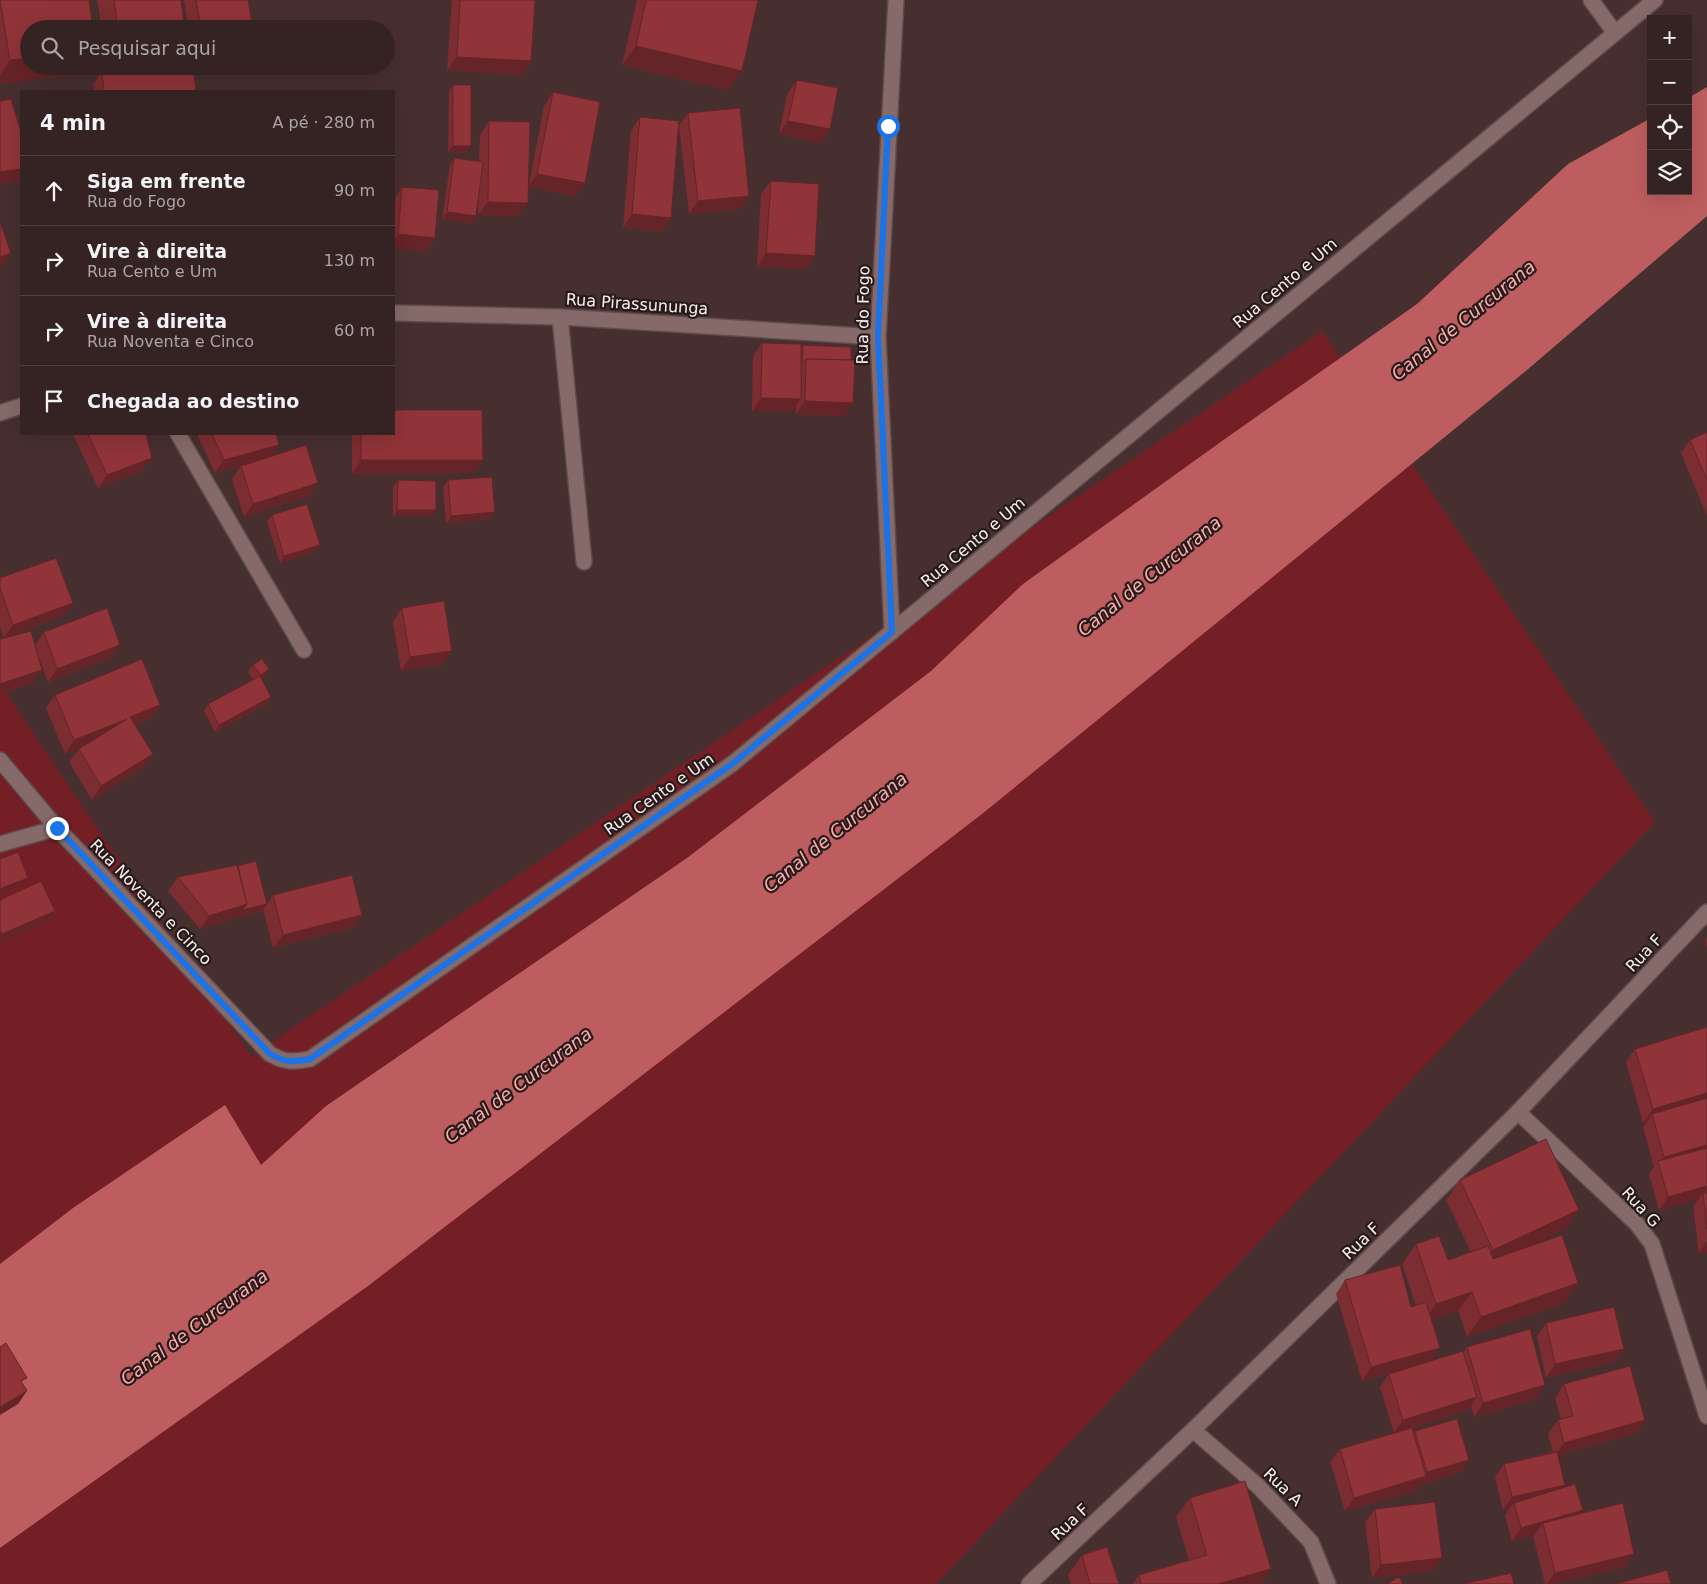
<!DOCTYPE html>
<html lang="pt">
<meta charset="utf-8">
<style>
body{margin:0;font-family:"DejaVu Sans",sans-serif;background:#3d2b2b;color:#f1f3f6}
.controls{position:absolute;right:15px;top:15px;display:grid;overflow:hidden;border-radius:0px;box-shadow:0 5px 20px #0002}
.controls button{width:45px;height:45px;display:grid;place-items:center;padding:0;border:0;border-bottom:1px solid #4f4041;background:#352323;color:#f1f3f6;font:25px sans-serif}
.stop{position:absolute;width:15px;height:15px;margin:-11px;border:4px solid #1a73e8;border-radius:50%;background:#fff}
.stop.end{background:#1a73e8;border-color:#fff;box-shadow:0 1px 5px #0008}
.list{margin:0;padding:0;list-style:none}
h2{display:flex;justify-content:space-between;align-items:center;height:65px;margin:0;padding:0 20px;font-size:21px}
h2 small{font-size:16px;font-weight:400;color:#aaa4a6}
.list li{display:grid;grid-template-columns:32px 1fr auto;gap:15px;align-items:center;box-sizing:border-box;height:70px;padding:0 20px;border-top:1px solid #4f4041}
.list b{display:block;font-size:19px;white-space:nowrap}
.list p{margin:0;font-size:16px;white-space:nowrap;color:#aaa4a6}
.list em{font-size:16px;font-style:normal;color:#aaa4a6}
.icon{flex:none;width:28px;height:28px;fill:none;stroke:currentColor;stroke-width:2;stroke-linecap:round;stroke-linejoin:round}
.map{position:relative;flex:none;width:1707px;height:1584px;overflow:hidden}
.search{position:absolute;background:#352323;box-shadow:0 5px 20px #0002;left:20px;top:20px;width:375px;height:55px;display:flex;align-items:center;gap:12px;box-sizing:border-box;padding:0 18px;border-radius:28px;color:#aaa4a6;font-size:19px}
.panel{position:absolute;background:#352323;box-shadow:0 5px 20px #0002;left:20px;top:90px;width:375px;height:345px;border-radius:0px}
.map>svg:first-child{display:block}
</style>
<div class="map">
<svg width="1707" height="1584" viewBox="0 0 1707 1584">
<rect width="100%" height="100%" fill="#472f2f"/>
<polygon fill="#741f26" points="1322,331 1655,822 936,1584 0,1584 0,684 251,1056"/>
<polygon fill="#be5d5f" points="1707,87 1707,216 1527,370 982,814 368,1286 0,1548 0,1264 73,1208 225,1105 261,1165 326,1106 687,858 931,671 1023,584 1222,441 1417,304 1568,164 1651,118 1651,191 1688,191 1688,98"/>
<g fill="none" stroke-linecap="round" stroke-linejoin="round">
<g stroke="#5e4b4b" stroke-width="18">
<g id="street">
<polyline points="1591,0 1615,33"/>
<polyline points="394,313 560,317 878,337"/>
<polyline points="560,317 584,562"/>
<polyline points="0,413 21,406"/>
<polyline points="178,434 304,650"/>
<polyline points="892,632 878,337 896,0"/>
<path d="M0 760 57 828 270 1054C286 1063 293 1062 310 1059L732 764 1655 0"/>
<polyline points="0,844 57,828"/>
<polyline points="1518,1112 1637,1224 1652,1244 1707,1416"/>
<polyline points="1193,1430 1258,1486 1311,1542 1328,1584"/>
<polyline points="1029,1584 1193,1430 1518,1112 1707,912"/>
</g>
</g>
<use href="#street" stroke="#856a69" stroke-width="15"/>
</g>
<g fill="#7c2d31">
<polygon points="0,0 29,66 83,66 78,74 0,84"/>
<polygon points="97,0 181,0 184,24 181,29 102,29"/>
<polygon points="184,0 248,0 253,29 189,29"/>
<polygon points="452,0 535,0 531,61 522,75 447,70"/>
<polygon points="637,0 758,0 728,90 622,65"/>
<polygon points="127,66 193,66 196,91 94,91 93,85 102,71 128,69"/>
<polygon points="797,80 830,129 821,143 779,134 787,94"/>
<polygon points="453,85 466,153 448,152 449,92"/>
<polygon points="553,92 585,183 576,196 529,187 519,216 478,215 479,193 476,216 471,223 442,219 450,165 454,158 479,161 480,135 489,121 529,185 544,106"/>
<polygon points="688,113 740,209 689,214 679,126"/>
<polygon points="640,117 662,231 623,228 631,131"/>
<polygon points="771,181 815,256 806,269 757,267 761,194"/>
<polygon points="402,187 435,238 426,251 394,248 394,200"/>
<polygon points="762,343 801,348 803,345 844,416 796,414 796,405 791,412 752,411 753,356"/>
<polygon points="1707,432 1707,516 1681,453 1690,440"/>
<polygon points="73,434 146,434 142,471 98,488"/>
<polygon points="197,434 276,434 279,445 271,456 309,496 244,517 232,479 241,466 245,465 215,473"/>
<polygon points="352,434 394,434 483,460 474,473 352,474"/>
<polygon points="398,480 431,517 393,516 393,487"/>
<polygon points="448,480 495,512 490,519 446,523 443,487"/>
<polygon points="272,515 315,552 280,563 267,522"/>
<polygon points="0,578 63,616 4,638 0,627"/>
<polygon points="402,608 443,664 401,671 393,622"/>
<polygon points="44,632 111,658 48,682 37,652 32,683 0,694 0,639 35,645"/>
<polygon points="253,665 265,675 261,678 271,697 267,704 215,732 204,711 208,704 254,680 248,672"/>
<polygon points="55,695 160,705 151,718 135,725 144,767 92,800 69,762 79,749 84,746 65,754 46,708"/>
<polygon points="178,877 267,904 273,895 362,915 353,928 273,948 263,909 262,911 238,917 200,929 168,891"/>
<polygon points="1707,937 1707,949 1705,941"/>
<polygon points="1707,1027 1707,1252 1699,1253 1693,1206 1699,1199 1659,1210 1649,1174 1654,1167 1643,1127 1647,1122 1643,1123 1626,1062 1635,1049"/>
<polygon points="1460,1180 1579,1210 1565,1229 1529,1246 1578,1283 1564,1303 1467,1337 1458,1311 1431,1320 1440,1348 1430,1361 1362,1381 1336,1294 1345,1280 1411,1307 1416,1305 1402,1264 1416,1244 1448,1260 1471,1252 1446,1200"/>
<polygon points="1546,1323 1614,1362 1546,1378 1537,1337"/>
<polygon points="1467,1347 1536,1399 1474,1417 1471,1406 1468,1410 1409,1429 1413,1433 1415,1431 1460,1473 1420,1485 1417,1490 1345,1511 1330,1462 1340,1449 1394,1433 1380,1387 1389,1374 1463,1353"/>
<polygon points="1564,1384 1645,1420 1636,1433 1558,1455 1563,1488 1580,1514 1625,1567 1554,1584 1545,1584 1533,1536 1535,1534 1512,1541 1505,1516 1509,1509 1503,1510 1495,1477 1504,1464 1553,1452 1548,1434 1558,1420 1561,1419 1555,1398"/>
<polygon points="1190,1498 1271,1569 1260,1584 1133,1584 1139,1575 1189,1560 1176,1517"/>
<polygon points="1375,1509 1442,1558 1432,1571 1372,1578 1365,1522"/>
<polygon points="1082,1555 1119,1584 1071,1584 1068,1575"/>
</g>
<g fill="#652428">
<polygon points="184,24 181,29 148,29"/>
<polygon points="636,46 742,71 728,90 622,65"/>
<polygon points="457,57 531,61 522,75 447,70"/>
<polygon points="29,58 29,66 83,66 78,74 0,84 0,75 10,60"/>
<polygon points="788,121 830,129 821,143 779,134"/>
<polygon points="453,146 471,146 466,153 448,152"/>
<polygon points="21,169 21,181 0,184 0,172"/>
<polygon points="537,174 585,183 576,196 528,187"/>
<polygon points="749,196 740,209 689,214 698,201"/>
<polygon points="488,202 528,203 519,216 478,215"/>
<polygon points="447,212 476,216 471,223 442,219"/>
<polygon points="632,214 671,218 662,231 623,228"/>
<polygon points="398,234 435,238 426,251 394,248 394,241"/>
<polygon points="11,253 0,268 0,257"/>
<polygon points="766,253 815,256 806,269 757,267"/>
<polygon points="761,398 801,399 791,412 752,411"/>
<polygon points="805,401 853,403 844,416 796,414"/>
<polygon points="279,445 270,458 215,473 224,460"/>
<polygon points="152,458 142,471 98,488 107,475"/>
<polygon points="361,460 483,460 474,473 352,474"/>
<polygon points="318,483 309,496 244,517 253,504"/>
<polygon points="397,510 436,510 431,517 393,516"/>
<polygon points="495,512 490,519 446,523 451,516"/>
<polygon points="320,545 315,552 280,563 284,556"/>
<polygon points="73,603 63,616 4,638 13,625"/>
<polygon points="120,645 111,658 48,682 57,669"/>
<polygon points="452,651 443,664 401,671 410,657"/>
<polygon points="269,669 265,675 256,682 261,675"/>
<polygon points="42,670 32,683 0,694 0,684"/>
<polygon points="271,697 267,704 215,732 219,725"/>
<polygon points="160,705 151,718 121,730 130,717"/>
<polygon points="127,719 118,732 65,754 74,740"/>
<polygon points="153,754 144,767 92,800 101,786"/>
<polygon points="28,878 24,884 0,894 0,889"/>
<polygon points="247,904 267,904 262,911 238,917 200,929 209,916"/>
<polygon points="55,911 46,924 0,944 0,937 2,934"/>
<polygon points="362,915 353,928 273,948 283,935"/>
<polygon points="1707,1093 1707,1104 1652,1114 1647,1122 1643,1123 1653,1109"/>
<polygon points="1707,1145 1707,1156 1659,1164 1664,1157"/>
<polygon points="1707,1186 1707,1190 1703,1196 1703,1193 1699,1199 1659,1210 1668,1197"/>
<polygon points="1579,1210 1565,1229 1480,1270 1493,1250"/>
<polygon points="1707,1241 1707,1252 1699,1253"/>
<polygon points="1578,1283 1564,1303 1467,1337 1481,1317"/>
<polygon points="1472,1292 1458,1311 1423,1323 1436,1304"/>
<polygon points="1440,1348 1430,1361 1362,1381 1371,1367"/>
<polygon points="1624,1349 1614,1362 1546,1378 1555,1364"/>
<polygon points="1545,1385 1536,1399 1474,1417 1483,1403"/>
<polygon points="27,1391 18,1404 0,1415 0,1407"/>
<polygon points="1477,1397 1468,1410 1394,1433 1403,1420"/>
<polygon points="1645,1420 1636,1433 1554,1456 1564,1443"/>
<polygon points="1469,1460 1460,1473 1420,1485 1417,1490 1345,1511 1354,1498 1424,1477 1427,1472"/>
<polygon points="1565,1485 1556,1498 1514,1503 1509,1509 1503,1510 1512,1497"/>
<polygon points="1583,1510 1574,1523 1543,1523 1535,1534 1512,1541 1521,1528"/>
<polygon points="1634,1554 1625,1567 1554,1584 1547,1584 1555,1573"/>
<polygon points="1442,1558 1432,1571 1372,1578 1381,1565"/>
<polygon points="1271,1569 1260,1584 1218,1584"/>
</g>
<g fill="#903439" stroke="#652428">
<polygon points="0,0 89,0 93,29 29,29 29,58 10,60"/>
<polygon points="114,0 181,0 184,24 148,29 118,29"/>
<polygon points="196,0 248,0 253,29 201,29"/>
<polygon points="460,0 535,0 531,61 457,57"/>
<polygon points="646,0 758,0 742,71 636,46"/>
<polygon points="140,66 193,66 196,91 104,91 102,71 140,67"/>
<polygon points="797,80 838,88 830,129 788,121"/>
<rect x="453" y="85" width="18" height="61"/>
<polygon points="553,92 600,102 585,183 537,174"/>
<polygon points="11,99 21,132 21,169 0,172 0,101"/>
<polygon points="740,108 749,196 698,201 688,113"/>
<polygon points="640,117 679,121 671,218 632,214"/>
<polygon points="489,121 530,122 528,203 488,202"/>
<polygon points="454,158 483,162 476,216 447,212"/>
<polygon points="771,181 819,184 815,256 766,253"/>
<polygon points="402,187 439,190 435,238 398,234"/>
<polygon points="0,222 11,253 0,257"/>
<polygon points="762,343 801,344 801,399 761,398"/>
<polygon points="803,345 851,347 851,360 806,359 802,365"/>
<polygon points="806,359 855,360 853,403 805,401"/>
<polygon points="394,410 482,410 483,460 361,460 361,434 394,434"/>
<polygon points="1707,432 1707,480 1690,440"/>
<polygon points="88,434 146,434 152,458 107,475"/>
<polygon points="212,434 276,434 279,445 224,460"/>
<polygon points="306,445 318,483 253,504 241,466"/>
<polygon points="492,477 495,512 451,516 448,480"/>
<polygon points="398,480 436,481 436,510 397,510"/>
<polygon points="307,504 320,545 284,556 272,515"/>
<polygon points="56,558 73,603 13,625 0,588 0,578"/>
<polygon points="444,601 452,651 410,657 402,608"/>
<polygon points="107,608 120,645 57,669 44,632"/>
<polygon points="31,631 42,670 0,684 0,639"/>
<polygon points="142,659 160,705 130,717 153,754 101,786 79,749 127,719 74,740 55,695"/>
<polygon points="262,659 269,669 261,675 253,665"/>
<polygon points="260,676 271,697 219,725 208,704"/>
<polygon points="18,852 28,878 0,889 0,859"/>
<polygon points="256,861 267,904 242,910 247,904 238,866"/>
<polygon points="237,865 247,904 209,916 178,877"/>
<polygon points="352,875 362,915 283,935 273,895"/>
<polygon points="41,881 55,911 2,934 0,930 0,900"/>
<polygon points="1707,1027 1707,1093 1653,1109 1635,1049"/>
<polygon points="1707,1098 1707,1145 1664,1157 1652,1114"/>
<polygon points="1546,1139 1579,1210 1493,1250 1460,1180"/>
<polygon points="1707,1148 1707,1186 1668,1197 1658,1161"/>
<polygon points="1703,1193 1707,1193 1707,1229"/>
<polygon points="1562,1235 1578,1283 1481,1317 1472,1292 1436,1304 1416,1244 1439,1236 1448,1260 1488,1246 1493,1259"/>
<polygon points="1400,1265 1411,1307 1426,1302 1440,1348 1371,1367 1345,1280"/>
<polygon points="1614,1307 1624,1349 1555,1364 1546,1323"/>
<polygon points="1530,1329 1545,1385 1483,1403 1467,1347"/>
<polygon points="6,1343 27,1378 21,1381 27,1391 0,1407 0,1347"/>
<polygon points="1463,1351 1477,1397 1403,1420 1389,1374"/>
<polygon points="1630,1366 1645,1420 1564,1443 1558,1420 1573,1416 1564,1384"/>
<polygon points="1457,1419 1469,1460 1427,1472 1415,1431"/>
<polygon points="1412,1428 1426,1476 1354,1498 1340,1449"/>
<polygon points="1557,1452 1565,1485 1512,1497 1504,1464"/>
<polygon points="1245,1481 1271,1569 1218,1584 1141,1584 1139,1575 1207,1555 1190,1498"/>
<polygon points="1575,1484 1583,1510 1521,1528 1514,1503"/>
<polygon points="1435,1502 1442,1558 1381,1565 1375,1509"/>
<polygon points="1623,1503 1634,1554 1555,1573 1543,1523"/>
<polygon points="1107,1547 1119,1584 1090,1584 1082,1555"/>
<polygon points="1667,1570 1671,1584 1616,1584"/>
<polygon points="1511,1573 1514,1584 1463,1584"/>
<polygon points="1399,1577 1403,1584 1387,1584"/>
</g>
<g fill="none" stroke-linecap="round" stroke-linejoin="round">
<path stroke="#1a73e8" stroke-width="6" d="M57 828 270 1054C286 1063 293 1062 310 1059L732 764 892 632 878 337 888 126"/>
</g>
<g text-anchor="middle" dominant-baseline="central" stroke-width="4.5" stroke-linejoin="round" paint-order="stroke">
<g font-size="16" fill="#fdf0ef" stroke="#261b1a">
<text transform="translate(1285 283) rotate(-40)">Rua Cento e Um</text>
<text transform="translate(637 304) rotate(4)">Rua Pirassununga</text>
<text transform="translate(863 315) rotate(-89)">Rua do Fogo</text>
<text transform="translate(973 542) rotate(-40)">Rua Cento e Um</text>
<text transform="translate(659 794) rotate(-35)">Rua Cento e Um</text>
<text transform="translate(151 902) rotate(46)">Rua Noventa e Cinco</text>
<text transform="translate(1644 953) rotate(-47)">Rua F</text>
<text transform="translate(1641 1207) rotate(47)">Rua G</text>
<text transform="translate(1361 1241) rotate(-44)">Rua F</text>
<text transform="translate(1283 1487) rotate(44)">Rua A</text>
<text transform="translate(1070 1522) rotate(-43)">Rua F</text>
</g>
<g font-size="18" font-style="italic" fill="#fcadac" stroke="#261b1a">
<text transform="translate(1463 320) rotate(-39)">Canal de Curcurana</text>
<text transform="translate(1149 576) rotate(-39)">Canal de Curcurana</text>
<text transform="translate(835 832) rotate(-39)">Canal de Curcurana</text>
<text transform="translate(518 1085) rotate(-37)">Canal de Curcurana</text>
<text transform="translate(194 1327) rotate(-37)">Canal de Curcurana</text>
</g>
</g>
</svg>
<div class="controls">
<button>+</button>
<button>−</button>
<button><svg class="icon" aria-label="locate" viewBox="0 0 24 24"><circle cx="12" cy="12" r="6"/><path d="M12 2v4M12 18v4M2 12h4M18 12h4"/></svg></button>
<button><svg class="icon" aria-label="layers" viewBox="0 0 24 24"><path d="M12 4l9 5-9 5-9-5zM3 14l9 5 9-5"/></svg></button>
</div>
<div class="stop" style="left:888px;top:126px"></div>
<div class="stop end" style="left:57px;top:828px"></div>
<div class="search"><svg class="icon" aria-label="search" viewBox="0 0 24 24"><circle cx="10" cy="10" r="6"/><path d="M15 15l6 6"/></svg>Pesquisar aqui</div>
<section class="panel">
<h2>4 min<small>A pé · 280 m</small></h2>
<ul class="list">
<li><svg class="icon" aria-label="ahead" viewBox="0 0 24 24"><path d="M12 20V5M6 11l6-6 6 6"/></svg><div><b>Siga em frente</b><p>Rua do Fogo</p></div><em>90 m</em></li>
<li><svg class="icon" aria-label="right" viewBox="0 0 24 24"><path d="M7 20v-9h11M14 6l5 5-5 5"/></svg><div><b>Vire à direita</b><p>Rua Cento e Um</p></div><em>130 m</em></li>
<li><svg class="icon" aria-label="right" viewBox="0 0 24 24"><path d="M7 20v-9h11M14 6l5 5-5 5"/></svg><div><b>Vire à direita</b><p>Rua Noventa e Cinco</p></div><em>60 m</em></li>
<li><svg class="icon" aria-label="arrive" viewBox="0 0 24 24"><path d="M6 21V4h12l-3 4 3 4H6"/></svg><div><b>Chegada ao destino</b></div></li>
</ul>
</section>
</div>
